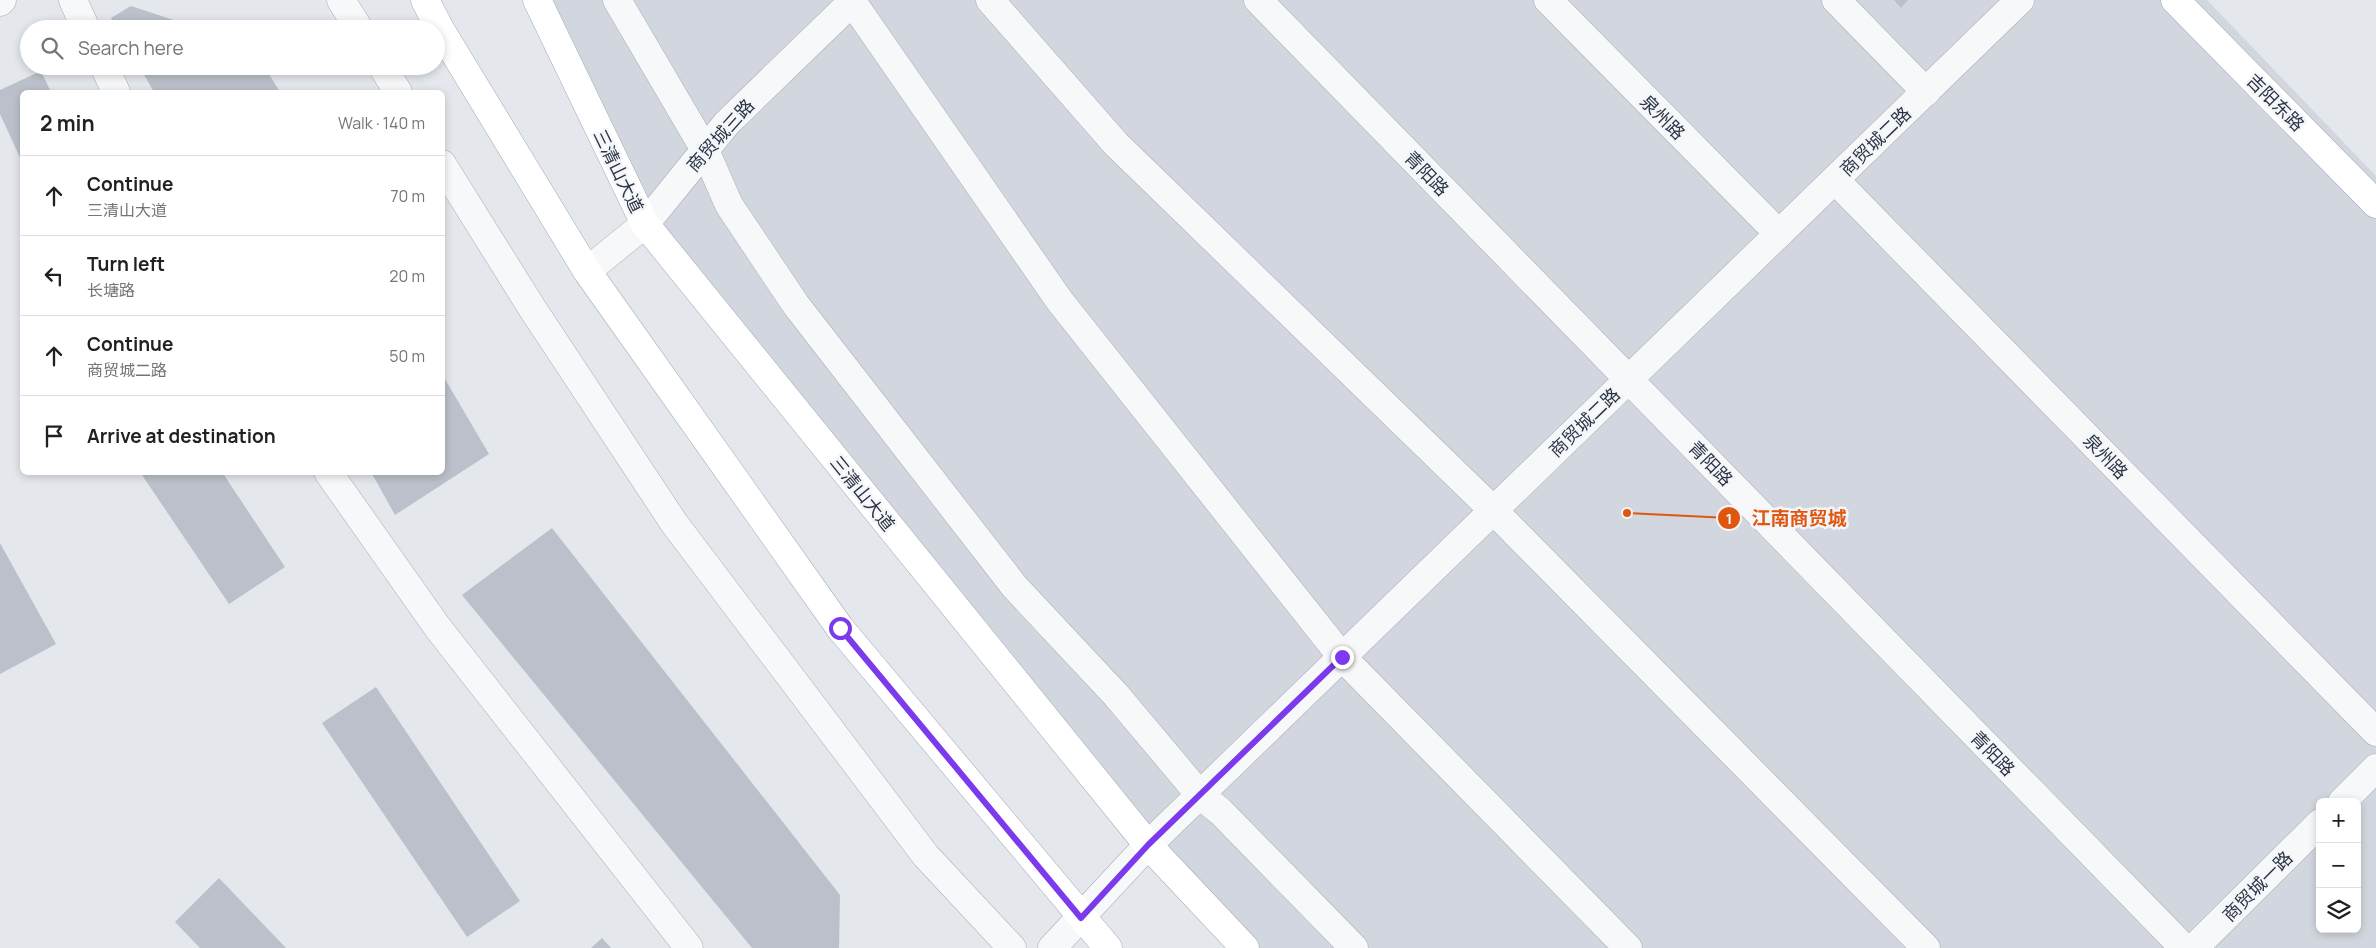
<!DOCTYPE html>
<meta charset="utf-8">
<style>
body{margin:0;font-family:Manrope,"Noto Sans SC",sans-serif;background:#f2f2f2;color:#202124}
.controls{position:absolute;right:15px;bottom:15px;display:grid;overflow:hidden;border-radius:8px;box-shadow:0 2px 8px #0003}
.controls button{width:45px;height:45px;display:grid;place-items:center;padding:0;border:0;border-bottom:1px solid #e0e0e0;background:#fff;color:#202124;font:25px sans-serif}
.stop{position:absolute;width:15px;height:15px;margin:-11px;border:4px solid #7c3aed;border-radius:50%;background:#fff}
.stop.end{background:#7c3aed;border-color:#fff;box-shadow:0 1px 5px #0008}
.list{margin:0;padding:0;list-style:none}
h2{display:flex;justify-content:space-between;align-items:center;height:65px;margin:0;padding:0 20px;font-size:21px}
h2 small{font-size:16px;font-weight:400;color:#757577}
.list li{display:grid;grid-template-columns:32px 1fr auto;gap:15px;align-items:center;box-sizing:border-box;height:80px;padding:0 20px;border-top:1px solid #e0e0e0}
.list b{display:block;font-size:19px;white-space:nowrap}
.list p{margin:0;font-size:16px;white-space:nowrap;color:#757577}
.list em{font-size:16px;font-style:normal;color:#757577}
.icon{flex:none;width:28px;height:28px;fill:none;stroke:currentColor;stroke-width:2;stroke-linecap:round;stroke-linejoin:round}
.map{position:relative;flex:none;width:2376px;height:948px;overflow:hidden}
.search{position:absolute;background:#fff;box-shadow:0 2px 8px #0003;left:20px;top:20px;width:425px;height:55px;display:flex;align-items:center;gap:12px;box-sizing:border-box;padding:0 18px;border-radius:28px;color:#757577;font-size:19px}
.panel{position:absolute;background:#fff;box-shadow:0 2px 8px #0003;left:20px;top:90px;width:425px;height:385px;border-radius:8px}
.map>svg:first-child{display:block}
</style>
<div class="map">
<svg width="2376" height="948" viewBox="0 0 2376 948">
<rect width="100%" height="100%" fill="#e4e7ec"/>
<path fill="#d2d6de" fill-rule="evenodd" d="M537 0H2207L2376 176V948H1246L645 224ZM2320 802H2357V929H2320Z"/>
<g fill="#bbc0ca">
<polygon points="1894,0 1908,0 1901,8"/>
<polygon points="131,6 198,28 198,29 117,29 111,18"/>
<polygon points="139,66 264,66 280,92 154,92"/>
<polygon points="41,71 51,92 22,92 22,162 0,114 0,90"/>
<polygon points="442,374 489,454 395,515 371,472 442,472"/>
<polygon points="140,472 222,472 285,567 229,604"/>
<polygon points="552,528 840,895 839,948 752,948 462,595"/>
<polygon points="0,543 56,644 0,674"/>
<polygon points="376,687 520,901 467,937 322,723"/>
<polygon points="219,878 286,948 200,948 175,922"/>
<polygon points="602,938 611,948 591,948"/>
</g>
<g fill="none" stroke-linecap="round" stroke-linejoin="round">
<g stroke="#a9aeb7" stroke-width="29">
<g id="minor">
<polyline points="73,0 86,29"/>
<polyline points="341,0 359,29"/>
<polyline points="617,0 705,150 729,205 796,305 1014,586 1116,695 1200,795 1221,812 1354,948"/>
<polyline points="851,0 1059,300 1342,657 1628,948"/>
<polyline points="990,0 1116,144 1493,510 1926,948"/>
<polyline points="1258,0 2184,948"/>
<polyline points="1548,0 1779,234"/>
<polyline points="1836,0 1926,92"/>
<polyline points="0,2 2,0"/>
<polyline points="104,66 116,92"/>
<polyline points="382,66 398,92"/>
<polyline points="442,164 532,308 674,523 926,856 1012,948"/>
<polyline points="1835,180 2376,732"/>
<polyline points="587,271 645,224 727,123 854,0"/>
<polyline points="328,472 438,628 689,948"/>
<polyline points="2342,802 2376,768"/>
<polyline points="1052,948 1148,845 2020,0"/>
<polyline points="2194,948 2320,823"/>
</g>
</g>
<g stroke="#a3abb8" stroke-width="29">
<g id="major">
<polyline points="425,0 440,29 587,271 840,628 1108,948"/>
<polyline points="537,0 645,224 1148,845 1245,948"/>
<polyline points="2175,0 2376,204"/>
</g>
</g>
<use href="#minor" stroke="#f7f8fa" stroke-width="28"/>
<use href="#major" stroke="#fff" stroke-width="28"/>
</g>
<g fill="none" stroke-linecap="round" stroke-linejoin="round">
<polyline stroke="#7c3aed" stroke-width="6" points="840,628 1081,918 1148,845 1342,657"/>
</g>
<g text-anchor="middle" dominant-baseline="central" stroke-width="5" stroke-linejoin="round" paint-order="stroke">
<g font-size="18" fill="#2b3445" stroke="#f4f6f9">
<text transform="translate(2276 102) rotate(45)">吉阳东路</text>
<text transform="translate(1663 117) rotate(45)">泉州路</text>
<text transform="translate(720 135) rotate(-48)">商贸城三路</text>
<text transform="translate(1875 141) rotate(-44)">商贸城二路</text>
<text transform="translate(619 171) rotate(64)">三清山大道</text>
<text transform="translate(1427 173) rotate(46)">青阳路</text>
<text transform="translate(1584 422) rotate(-44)">商贸城二路</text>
<text transform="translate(2106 456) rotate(46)">泉州路</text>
<text transform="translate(1711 463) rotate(46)">青阳路</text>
<text transform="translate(863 493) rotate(51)">三清山大道</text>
<text transform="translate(1993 753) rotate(46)">青阳路</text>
<text transform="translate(2257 886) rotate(-45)">商贸城一路</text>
</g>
</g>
<path fill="none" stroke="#df570f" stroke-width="2" d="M1627 513L1729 518"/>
<g fill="#df570f" stroke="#f4f6f9" stroke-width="2">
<circle cx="1627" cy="513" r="5"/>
<circle cx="1729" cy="518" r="12"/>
</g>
<g font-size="15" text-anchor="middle" font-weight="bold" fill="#fff">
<text x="1729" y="524">1</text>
</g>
<g font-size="19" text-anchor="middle" font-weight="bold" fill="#df570f" stroke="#f4f6f9" stroke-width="5" stroke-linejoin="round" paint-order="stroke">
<text x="1799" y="525">江南商贸城</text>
</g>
</svg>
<div class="controls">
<button>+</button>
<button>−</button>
<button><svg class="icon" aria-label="layers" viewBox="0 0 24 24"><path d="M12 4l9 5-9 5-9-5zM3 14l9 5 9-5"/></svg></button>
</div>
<div class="stop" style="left:840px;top:628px"></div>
<div class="stop end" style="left:1342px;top:657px"></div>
<div class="search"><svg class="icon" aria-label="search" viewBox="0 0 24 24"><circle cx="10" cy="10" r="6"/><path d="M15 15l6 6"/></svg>Search here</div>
<section class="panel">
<h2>2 min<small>Walk · 140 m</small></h2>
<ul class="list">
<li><svg class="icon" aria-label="ahead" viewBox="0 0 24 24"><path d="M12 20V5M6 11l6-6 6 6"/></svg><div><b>Continue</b><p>三清山大道</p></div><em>70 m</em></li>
<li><svg class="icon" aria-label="left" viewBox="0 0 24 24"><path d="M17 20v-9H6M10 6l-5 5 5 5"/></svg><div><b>Turn left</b><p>长塘路</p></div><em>20 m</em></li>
<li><svg class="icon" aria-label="ahead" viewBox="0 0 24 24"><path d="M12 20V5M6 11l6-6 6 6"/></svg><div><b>Continue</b><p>商贸城二路</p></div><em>50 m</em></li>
<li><svg class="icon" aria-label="arrive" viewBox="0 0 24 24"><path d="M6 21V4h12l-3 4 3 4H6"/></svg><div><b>Arrive at destination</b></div></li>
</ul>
</section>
</div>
